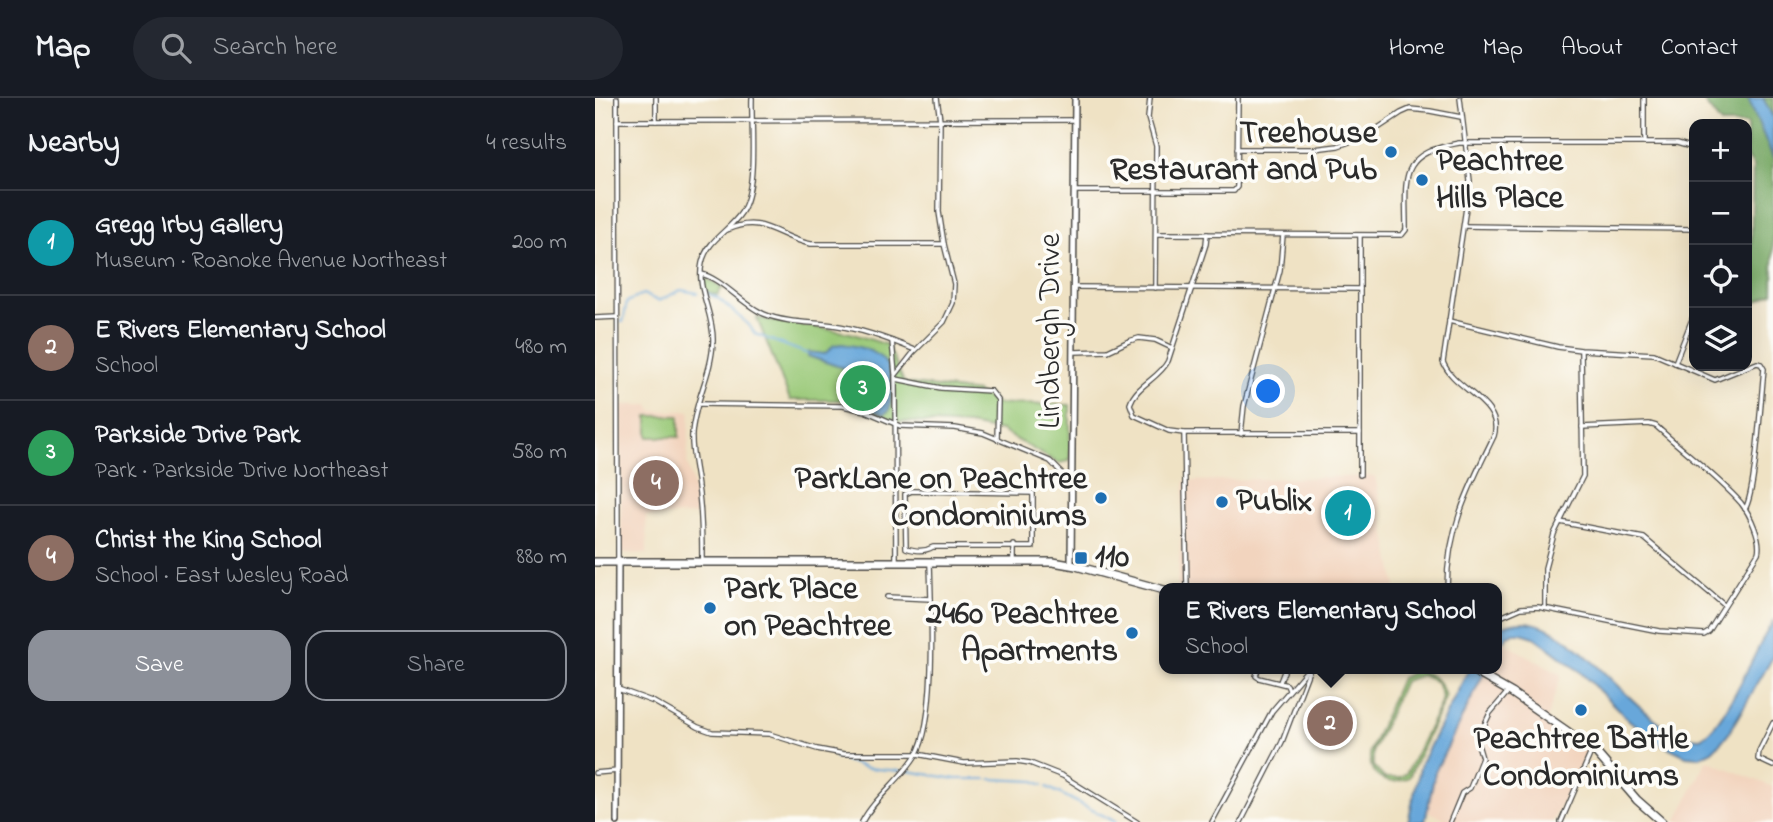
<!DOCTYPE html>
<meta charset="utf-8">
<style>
body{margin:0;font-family:"Indie Flower",sans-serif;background:#242831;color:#f1f3f6}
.controls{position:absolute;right:21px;top:21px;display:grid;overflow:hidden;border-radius:14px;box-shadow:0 7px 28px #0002}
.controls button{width:63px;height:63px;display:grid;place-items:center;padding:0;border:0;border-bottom:2px solid #363941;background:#171b24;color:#f1f3f6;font:35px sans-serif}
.you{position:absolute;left:674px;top:294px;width:24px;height:24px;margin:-18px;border:5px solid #fff;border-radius:50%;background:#1a73e8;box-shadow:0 0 0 10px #1a73e833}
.badge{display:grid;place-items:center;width:46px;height:46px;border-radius:50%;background:#8c9099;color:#fff;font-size:23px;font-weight:700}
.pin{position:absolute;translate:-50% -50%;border:4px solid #fff;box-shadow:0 2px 7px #0006}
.popup{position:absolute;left:564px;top:485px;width:343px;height:91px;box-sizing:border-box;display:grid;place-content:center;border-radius:14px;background:#171b24;filter:drop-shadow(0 2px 5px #0005);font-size:23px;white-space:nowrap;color:#9ea1a6}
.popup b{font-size:26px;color:#f1f3f6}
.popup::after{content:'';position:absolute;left:50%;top:100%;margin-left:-14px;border:14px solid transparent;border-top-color:#171b24}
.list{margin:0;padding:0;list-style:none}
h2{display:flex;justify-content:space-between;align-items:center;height:91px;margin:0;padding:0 28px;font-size:30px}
h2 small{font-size:23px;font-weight:400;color:#9ea1a6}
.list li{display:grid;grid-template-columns:46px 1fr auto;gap:21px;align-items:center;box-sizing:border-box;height:105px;padding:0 28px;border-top:2px solid #363941}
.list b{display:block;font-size:26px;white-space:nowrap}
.list p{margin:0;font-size:23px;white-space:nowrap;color:#9ea1a6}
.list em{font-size:23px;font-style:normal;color:#9ea1a6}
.actions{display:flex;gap:14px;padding:21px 28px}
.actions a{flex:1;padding:16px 0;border:2px solid #8c9099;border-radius:21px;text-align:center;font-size:24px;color:#8c9099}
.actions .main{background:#8c9099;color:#fff}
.icon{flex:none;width:38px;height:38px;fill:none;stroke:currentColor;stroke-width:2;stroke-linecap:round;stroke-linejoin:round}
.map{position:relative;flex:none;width:1178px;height:724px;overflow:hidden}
header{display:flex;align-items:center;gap:42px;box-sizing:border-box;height:98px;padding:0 35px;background:#171b24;border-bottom:2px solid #363941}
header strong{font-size:33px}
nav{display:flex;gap:38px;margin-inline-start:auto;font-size:24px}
.search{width:490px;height:63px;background:#242831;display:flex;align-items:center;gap:18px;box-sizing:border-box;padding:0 24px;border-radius:38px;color:#9ea1a6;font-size:26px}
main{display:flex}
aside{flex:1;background:#171b24}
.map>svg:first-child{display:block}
</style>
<header>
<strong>Map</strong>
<div class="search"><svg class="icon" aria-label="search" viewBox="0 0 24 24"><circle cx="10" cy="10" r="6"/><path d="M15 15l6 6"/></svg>Search here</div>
<nav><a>Home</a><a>Map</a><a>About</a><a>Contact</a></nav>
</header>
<main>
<aside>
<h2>Nearby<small>4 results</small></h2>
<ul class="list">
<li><span class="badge" style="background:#0f9aa8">1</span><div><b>Gregg Irby Gallery</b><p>Museum · Roanoke Avenue Northeast</p></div><em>200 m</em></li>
<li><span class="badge" style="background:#8d6e63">2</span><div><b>E Rivers Elementary School</b><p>School</p></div><em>480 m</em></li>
<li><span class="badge" style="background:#2e9e5b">3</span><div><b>Parkside Drive Park</b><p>Park · Parkside Drive Northeast</p></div><em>580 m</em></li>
<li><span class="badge" style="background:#8d6e63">4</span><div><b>Christ the King School</b><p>School · East Wesley Road</p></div><em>880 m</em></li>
</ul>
<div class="actions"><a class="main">Save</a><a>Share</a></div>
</aside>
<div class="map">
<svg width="1178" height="724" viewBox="0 0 1178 724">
<rect width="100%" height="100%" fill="#fdfcf7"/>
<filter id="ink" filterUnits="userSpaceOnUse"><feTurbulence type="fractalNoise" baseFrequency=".0143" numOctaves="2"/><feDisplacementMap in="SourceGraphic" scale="14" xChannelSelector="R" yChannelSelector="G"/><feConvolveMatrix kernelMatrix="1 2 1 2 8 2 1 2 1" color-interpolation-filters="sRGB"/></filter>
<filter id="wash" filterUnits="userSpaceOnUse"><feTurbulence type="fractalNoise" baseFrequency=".00686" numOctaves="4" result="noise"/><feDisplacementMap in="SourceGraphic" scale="28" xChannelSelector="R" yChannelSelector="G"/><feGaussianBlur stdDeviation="1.57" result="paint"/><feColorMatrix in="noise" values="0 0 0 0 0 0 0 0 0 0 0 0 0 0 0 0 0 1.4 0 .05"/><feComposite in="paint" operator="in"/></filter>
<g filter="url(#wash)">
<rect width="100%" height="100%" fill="#efe2c4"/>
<g fill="#f2d4be">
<polygon points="26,307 54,307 58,313 95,313 92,364 99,392 101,417 51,418 52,456 26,455"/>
<polygon points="780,378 801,490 582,490 590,383"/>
<polygon points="901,540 966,577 952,621 993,652 957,724 856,724 820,708 885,579 872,571 901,571"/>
<polygon points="1112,662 1178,689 1178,724 1081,724"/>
</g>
<g fill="#98c876" stroke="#627a50" stroke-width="2" fill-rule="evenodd">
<polygon points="107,178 127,190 122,197 110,193"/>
<polygon points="162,220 255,235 293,247 309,285 382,294 402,306 475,307 475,363 463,365 406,333 373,327 300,323 255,302 195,302"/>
<rect x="53" y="318" width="31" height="21"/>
<path d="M821 573C837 575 847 583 850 600L814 679C791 692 770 676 776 651L806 580ZM827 577 842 584 847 599 845 607 811 676 804 680H789L778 668V652L809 583Z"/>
</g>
<polygon fill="#7aac67" stroke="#526c49" stroke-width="2" points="1106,0 1178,0 1178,195 1155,207 1158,68 1152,60 1152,26 1126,26"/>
<g fill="#67a7da" stroke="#496982" stroke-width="2">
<polygon points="1153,0 1168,0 1178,19 1178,60"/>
<path d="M247 246C290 251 303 268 294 312L289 316 271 309 254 296 248 270 213 258 214 254 230 256 239 247Z"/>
<path d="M1178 523V559L1132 638 1117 653 1105 659 1091 658 1066 646 1035 623 984 573 939 539 926 535H919L912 538 901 551V532C970 488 1036 638 1105 640 1131 628 1161 549 1178 523Z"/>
<polygon points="874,571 891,571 840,674 830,724 813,724 826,665"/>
</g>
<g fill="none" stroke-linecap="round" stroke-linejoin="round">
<g stroke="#67a7da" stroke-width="2">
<polyline points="111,195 123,200 154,227 160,236 213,256"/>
<polyline points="26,224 28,224 32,204 48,196 63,203 86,192 102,195"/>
<polyline points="240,659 271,670 306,673"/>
<polyline points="313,673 361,681 392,681"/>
<polyline points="396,681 439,683 448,687"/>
<polyline points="452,689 521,724"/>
</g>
</g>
</g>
<g filter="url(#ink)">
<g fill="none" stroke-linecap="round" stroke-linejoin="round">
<g stroke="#484642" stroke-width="6">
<g id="street">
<polyline points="22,0 23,464"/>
<polyline points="555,0 553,20 561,48 560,190"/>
<polyline points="22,23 480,22"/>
<polyline points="61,23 61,0"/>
<polyline points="1049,45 1049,0"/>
<polyline points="642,51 719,51 743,48 771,38 806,15 815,11 835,13 866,19"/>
<polyline points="480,93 639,93 642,89 643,0"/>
<polyline points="869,128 1099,131"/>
<path d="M132 132C168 115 183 140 216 146H349"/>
<path d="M561 136 807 137 811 132C811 79 802 56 864 45H1082L1099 50"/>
<path d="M612 136 611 146 573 263C564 281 541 287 535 306L539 317 574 333 589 335H765"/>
<polyline points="765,138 765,377"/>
<path d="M106 176C126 180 148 207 169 216 191 225 215 224 238 227 266 231 294 241 320 252"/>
<polyline points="479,189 765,191"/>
<polyline points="0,220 22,219"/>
<path d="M854 223 963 249 986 252 1059 256 1120 282 1162 265 1166 266 1169 271C1166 297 1161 394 1150 411"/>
<polyline points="297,243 300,276"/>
<polyline points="479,254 513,253 534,243 544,240 560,242 577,250"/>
<polyline points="1080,265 1099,216"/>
<polyline points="301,281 346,290 396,293 403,302 402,341"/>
<polyline points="103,306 248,308 270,313 305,328 360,330 388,335 455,363 466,374 476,394"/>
<polyline points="589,335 592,490"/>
<polyline points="646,336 649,308 685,172 688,137"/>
<path d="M317 393 438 395V449H338C329 454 321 453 311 450L310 396Z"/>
<polyline points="965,424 1049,440 1129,507"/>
<polyline points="419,447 419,463"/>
<path d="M107 463C107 439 107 414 103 389 101 371 96 354 97 336 99 304 117 276 118 243 119 216 101 191 107 165 112 142 134 133 146 115 163 90 156 31 157 0"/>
<polyline points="301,464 300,278 318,255 349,224 358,205 359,186 349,146 344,114 345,22 342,0"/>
<path d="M852 490C852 432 874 389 899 338 909 305 858 291 848 264L875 83 865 0"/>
<polyline points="292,499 336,501"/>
<polyline points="950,509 950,470 959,436 988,378 986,253"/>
<path d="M901 521 926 510 943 509 1064 533 1109 536 1114 533 1163 455C1167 442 1155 416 1146 405 1123 379 1087 352 1061 328L1054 326 987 329"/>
<polyline points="663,571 661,578 664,580 692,587 694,592"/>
<polyline points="685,584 690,571"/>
<polyline points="23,591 59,604 103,629 117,634 174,636 222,651 249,656 322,656 369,665 422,663 435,665 468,678 542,724"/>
<polyline points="1178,625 1164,653 1163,661 1178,668"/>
<polyline points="0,675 23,673"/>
<path d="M267 724C280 699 306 682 321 657 342 623 336 507 335 464"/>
<polyline points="617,724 677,613 713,571"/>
<polyline points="646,724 687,644 714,573"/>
<polyline points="855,724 867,695 875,690 887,660 882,643 895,615 912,595"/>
<polyline points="966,724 997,652"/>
</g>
</g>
<g stroke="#484642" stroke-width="8">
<g id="secondary">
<polyline points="476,467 480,0"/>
<polyline points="22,724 23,464"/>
</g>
</g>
<g stroke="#484642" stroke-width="10">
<g id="highway">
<polyline points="0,464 458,464 481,468 569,492"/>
<polyline points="875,571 917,595 998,651 1042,702 1067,724"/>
</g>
</g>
<use href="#street" stroke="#fff" stroke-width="3.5"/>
<use href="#secondary" stroke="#fff" stroke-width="5"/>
<use href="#highway" stroke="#fff" stroke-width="7"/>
</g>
</g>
<g fill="#1f6fb2" stroke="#fdfcf7" stroke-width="2.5">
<circle cx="796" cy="54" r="7"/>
<circle cx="827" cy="82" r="7"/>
<circle cx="506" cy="400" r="7"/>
<circle cx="627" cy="404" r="7"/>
<rect x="479" y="453" width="14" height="14" rx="3.5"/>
<circle cx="115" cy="510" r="7"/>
<circle cx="537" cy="535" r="7"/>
<circle cx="986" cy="612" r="7"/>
</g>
<g text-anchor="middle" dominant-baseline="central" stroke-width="7" stroke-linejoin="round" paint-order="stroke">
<g font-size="32" font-weight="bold" fill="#2b2b2b" stroke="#fdfcf7" text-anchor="start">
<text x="782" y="36" text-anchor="end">Treehouse<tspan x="782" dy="37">Restaurant and Pub</tspan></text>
<text x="841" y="64">Peachtree<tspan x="841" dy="37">Hills Place</tspan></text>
<text x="492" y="382" text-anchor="end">ParkLane on Peachtree<tspan x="492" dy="37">Condominiums</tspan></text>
<text x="641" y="404">Publix</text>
<text x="500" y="460">110</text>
<text x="129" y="492">Park Place<tspan x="129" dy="37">on Peachtree</tspan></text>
<text x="523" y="517" text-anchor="end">2460 Peachtree<tspan x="523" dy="37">Apartments</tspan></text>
<text x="986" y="642" text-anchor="middle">Peachtree Battle<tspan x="986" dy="37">Condominiums</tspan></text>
</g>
<g font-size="32" fill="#2b2b2b" stroke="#fdfcf7">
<text transform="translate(456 233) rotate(-90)">Lindbergh Drive</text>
</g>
</g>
</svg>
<div class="controls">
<button>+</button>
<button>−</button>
<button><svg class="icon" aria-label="locate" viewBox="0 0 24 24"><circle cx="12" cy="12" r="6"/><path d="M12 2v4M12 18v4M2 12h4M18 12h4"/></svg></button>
<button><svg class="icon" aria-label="layers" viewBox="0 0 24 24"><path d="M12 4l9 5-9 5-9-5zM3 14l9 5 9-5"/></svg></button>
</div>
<div class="you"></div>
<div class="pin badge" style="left:753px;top:415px;background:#0f9aa8">1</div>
<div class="pin badge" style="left:735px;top:625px;background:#8d6e63">2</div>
<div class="popup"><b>E Rivers Elementary School</b>School</div>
<div class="pin badge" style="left:268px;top:290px;background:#2e9e5b">3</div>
<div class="pin badge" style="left:61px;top:385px;background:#8d6e63">4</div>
</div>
</main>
